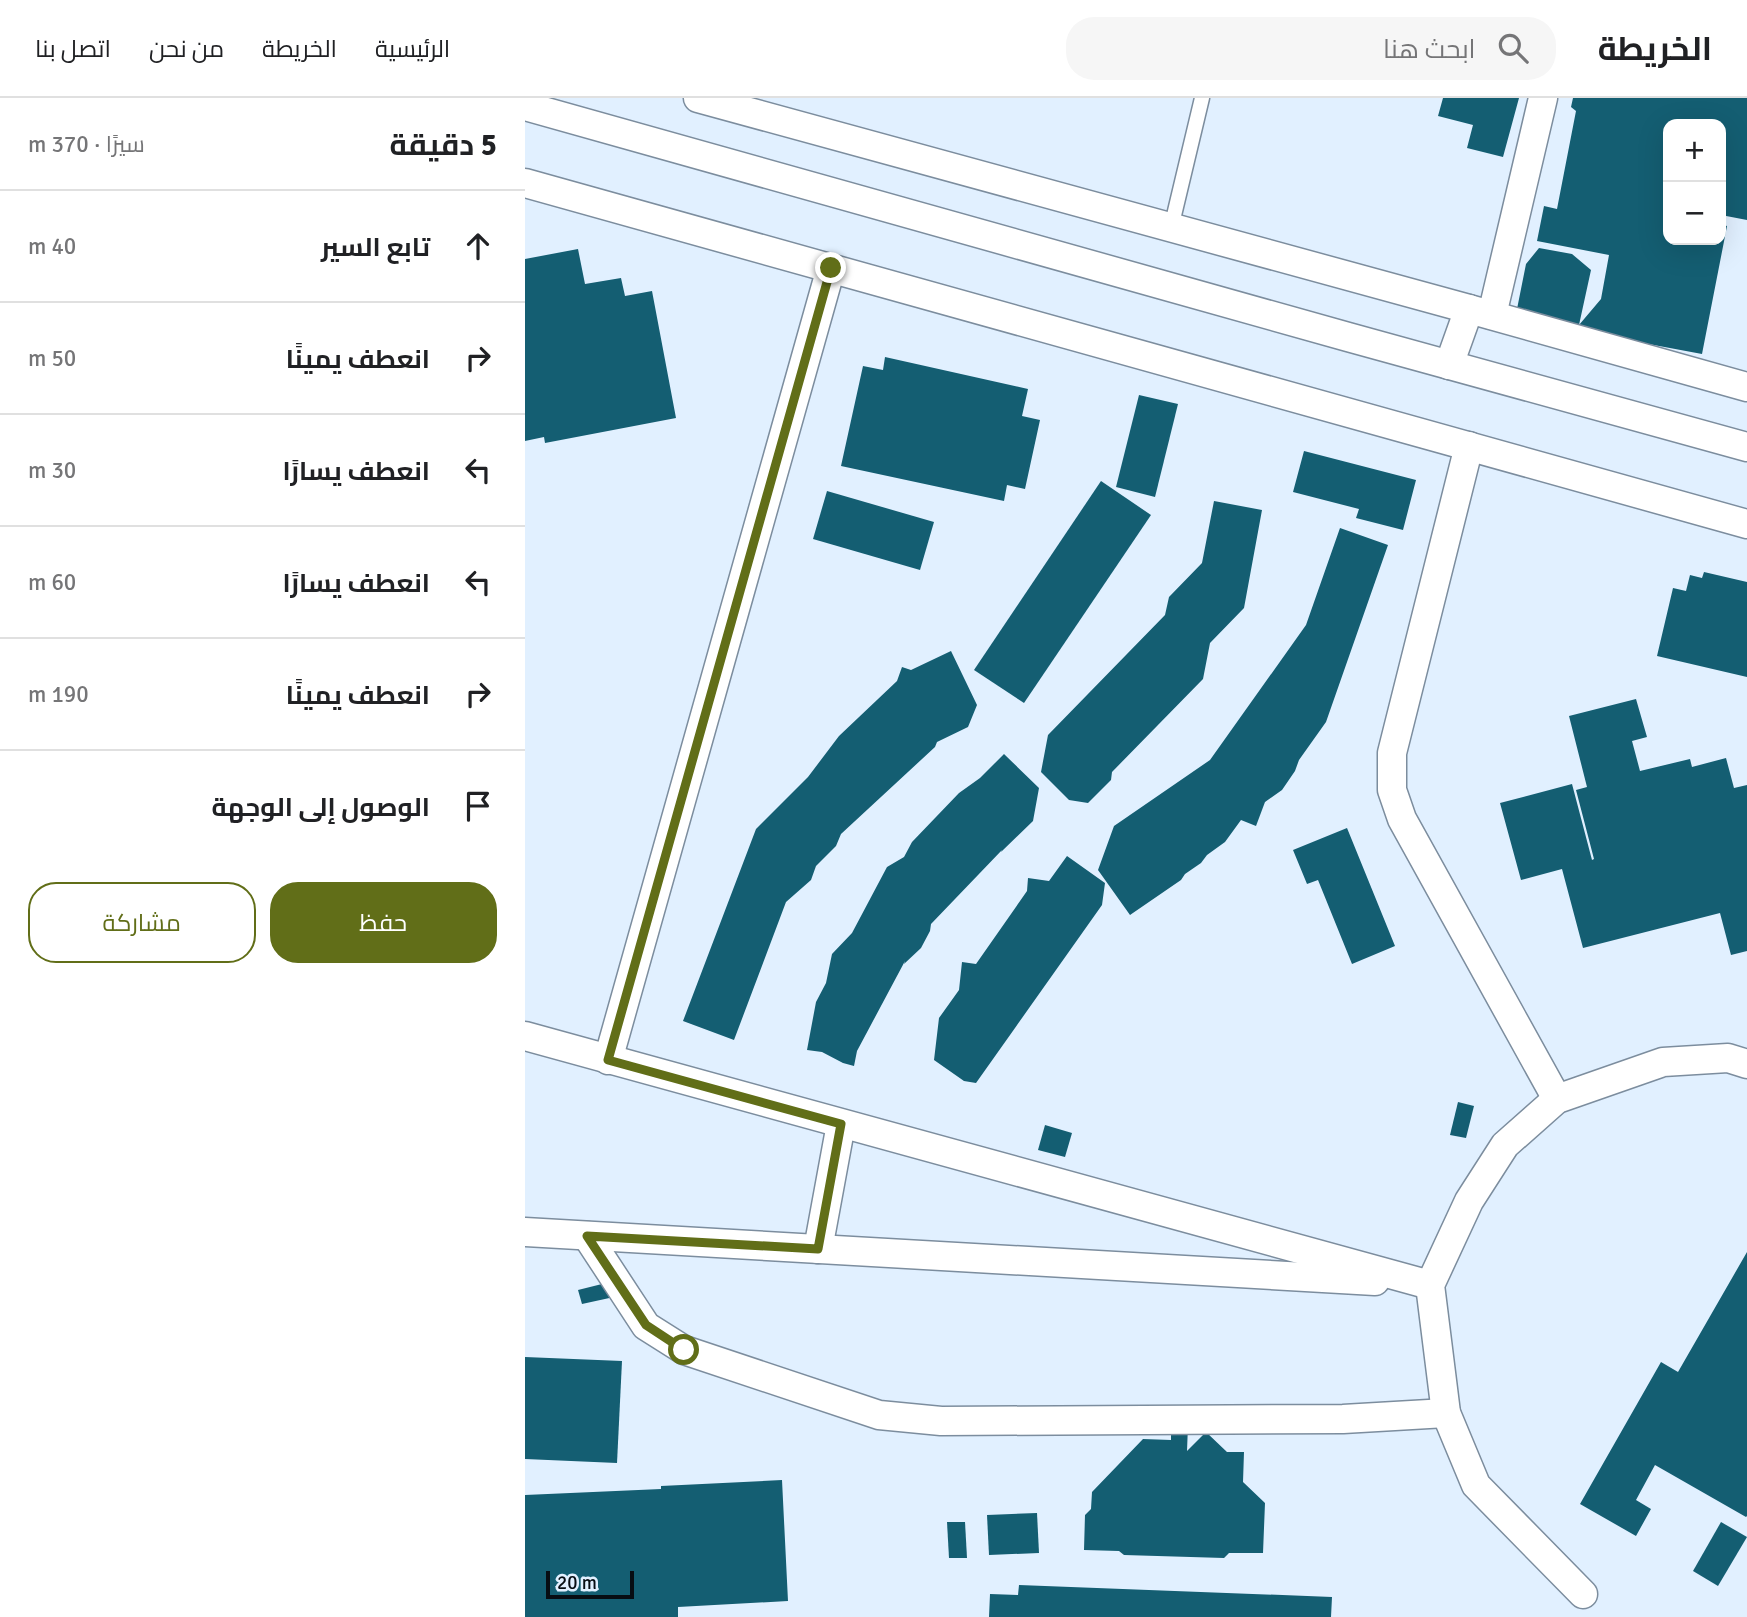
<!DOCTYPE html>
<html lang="ar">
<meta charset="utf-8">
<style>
body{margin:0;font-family:Signika,Cairo,sans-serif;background:#f6f6f6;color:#202124;direction:rtl}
.controls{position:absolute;right:21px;top:21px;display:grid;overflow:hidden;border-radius:14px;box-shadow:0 7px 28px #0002}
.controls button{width:63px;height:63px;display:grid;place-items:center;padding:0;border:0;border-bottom:2px solid #e0e0e0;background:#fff;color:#202124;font:35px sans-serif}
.scale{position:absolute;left:21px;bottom:18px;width:88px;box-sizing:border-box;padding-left:7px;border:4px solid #070d13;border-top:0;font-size:19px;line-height:24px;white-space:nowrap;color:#070d13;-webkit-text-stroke:5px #e1f0ff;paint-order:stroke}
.stop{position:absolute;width:21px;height:21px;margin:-16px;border:5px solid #616e18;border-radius:50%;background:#fff}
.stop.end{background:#616e18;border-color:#fff;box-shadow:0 2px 7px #0008}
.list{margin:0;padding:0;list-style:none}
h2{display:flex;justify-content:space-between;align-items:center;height:91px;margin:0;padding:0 28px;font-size:30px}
h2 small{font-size:23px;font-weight:400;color:#757577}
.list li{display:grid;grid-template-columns:46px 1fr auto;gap:21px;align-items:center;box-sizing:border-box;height:112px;padding:0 28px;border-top:2px solid #e0e0e0}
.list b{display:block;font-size:26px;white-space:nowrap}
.list em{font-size:23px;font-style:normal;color:#757577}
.actions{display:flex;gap:14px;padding:21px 28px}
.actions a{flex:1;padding:16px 0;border:2px solid #616e18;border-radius:28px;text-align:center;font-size:24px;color:#616e18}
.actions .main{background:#616e18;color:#fff}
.icon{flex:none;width:38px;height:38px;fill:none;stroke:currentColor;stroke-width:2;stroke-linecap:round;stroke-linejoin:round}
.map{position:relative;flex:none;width:1222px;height:1519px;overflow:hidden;direction:ltr}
header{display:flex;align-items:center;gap:42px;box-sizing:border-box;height:98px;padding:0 35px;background:#fff;border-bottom:2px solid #e0e0e0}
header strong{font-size:33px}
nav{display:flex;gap:38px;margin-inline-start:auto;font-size:24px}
.search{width:490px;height:63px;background:#f6f6f6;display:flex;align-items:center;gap:18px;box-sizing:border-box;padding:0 24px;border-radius:28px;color:#757577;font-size:26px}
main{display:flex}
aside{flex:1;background:#fff}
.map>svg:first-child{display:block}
</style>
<header>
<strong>الخريطة</strong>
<div class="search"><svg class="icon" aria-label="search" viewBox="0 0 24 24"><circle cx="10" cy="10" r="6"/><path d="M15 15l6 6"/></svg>ابحث هنا</div>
<nav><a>الرئيسية</a><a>الخريطة</a><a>من نحن</a><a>اتصل بنا</a></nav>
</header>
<main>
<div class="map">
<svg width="1222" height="1519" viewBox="0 0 1222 1519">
<rect width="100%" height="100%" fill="#e1f0ff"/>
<g fill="#145e72">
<polygon points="918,0 994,0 978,59 942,50 948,27 913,18"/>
<polygon points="1048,0 1222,0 1222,122 1196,117 1196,26 1143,26 1143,142 1196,142 1196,126 1202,128 1177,256 990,221 1001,166 1014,150 1047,156 1066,172 1054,227 1076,201 1084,157 1012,143 1019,108 1032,111 1051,13 1046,9"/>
<polygon points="53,151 60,186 96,180 100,198 127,193 151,320 20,345 19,339 0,343 0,161"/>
<polygon points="360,259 503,291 497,318 515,322 500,391 482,387 479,403 316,368 338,268 358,272"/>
<polygon points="614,297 653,306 630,399 591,389"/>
<polygon points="779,353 891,382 878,432 831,420 834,411 768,394"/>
<polygon points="576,383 626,417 499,605 449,572"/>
<polygon points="302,393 409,424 395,472 288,441"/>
<polygon points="689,403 737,412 719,510 685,545 678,581 587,674 586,682 563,705 544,702 516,674 523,637 640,517 644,499 677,465"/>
<polygon points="815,430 863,447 801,624 774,662 770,673 757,692 740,704 731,728 716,722 700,744 682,757 676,765 660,776 656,782 605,817 573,772 589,728 685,662 781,527"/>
<polygon points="1179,474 1222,484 1222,579 1132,558 1148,490 1161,493 1165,477 1177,480"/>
<polygon points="426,553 452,607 443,629 412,644 410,649 316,736 311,748 291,768 286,782 261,804 209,942 158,923 231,731 283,679 314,638 372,583 377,569 386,572"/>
<polygon points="1111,601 1122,639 1107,643 1115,673 1165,661 1167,669 1201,660 1209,690 1222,687 1222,853 1206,857 1195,815 1058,850 1037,771 996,782 975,705 1047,686 1067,762 1069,761 1051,692 1062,689 1044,618"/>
<polygon points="479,656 514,690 508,723 476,754 477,752 406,826 405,833 396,850 379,866 380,863 332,953 329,968 318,965 297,954 282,952 291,904 301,885 307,856 327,835 362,769 379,759 387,744 434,695 455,680"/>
<polygon points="822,730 870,848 827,866 793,782 782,786 768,752"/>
<polygon points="542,758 580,785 577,807 451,985 439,983 409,962 414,920 434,892 437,864 451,866 502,793 503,780 524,783"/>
<polygon points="933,1004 949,1008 941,1040 925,1037"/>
<polygon points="520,1027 547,1035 540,1059 513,1052"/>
<polygon points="1222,1154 1222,1418 1221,1419 1130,1367 1111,1402 1126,1411 1111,1438 1055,1406 1136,1264 1153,1274"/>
<polygon points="85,1184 89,1199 57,1206 53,1192"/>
<polygon points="0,1259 97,1263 92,1365 0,1361"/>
<polygon points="646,1326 663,1327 662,1353 681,1334 702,1354 719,1354 718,1384 740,1405 738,1455 704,1455 699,1460 599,1457 594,1453 559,1452 560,1417 566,1411 567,1394 618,1341 646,1342"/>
<polygon points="257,1382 263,1503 153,1509 153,1519 0,1519 0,1397 136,1391 136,1388"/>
<polygon points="512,1415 514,1455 464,1457 462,1417"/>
<polygon points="422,1424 440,1424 442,1460 424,1460"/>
<polygon points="1196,1424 1222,1439 1193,1488 1168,1473"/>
<polygon points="494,1487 807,1499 806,1519 464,1519 465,1496 493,1497"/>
</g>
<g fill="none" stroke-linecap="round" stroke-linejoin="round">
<g stroke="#7c8d9e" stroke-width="17">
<polyline id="lane" points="646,130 677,0"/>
</g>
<g stroke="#7c8d9e" stroke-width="31">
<g id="street">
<polyline points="173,0 944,211 1222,289"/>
<polyline points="0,8 823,239 1222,349"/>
<polyline points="0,85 1222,426"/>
<polyline points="967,217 1018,0"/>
<polyline points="924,267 944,211"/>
<polyline points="944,348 867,655 867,692 877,721 1032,1001"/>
<polyline points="0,938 905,1187"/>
<polyline points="83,962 306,170"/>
<polyline points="0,1134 850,1183"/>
<polyline points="62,1138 121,1228 159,1252 354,1317 416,1323 818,1321 921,1315"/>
<polyline points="293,1151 316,1026"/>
<polyline points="1058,1496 951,1387 921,1315 905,1187 944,1103 980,1047 1032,1001 1138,964 1203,960 1222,966"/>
</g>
</g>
<use href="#lane" stroke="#fff" stroke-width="14"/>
<use href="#street" stroke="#fff" stroke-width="28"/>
</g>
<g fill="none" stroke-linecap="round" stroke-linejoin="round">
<polyline stroke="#616e18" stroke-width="9" points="159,1252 121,1227 62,1138 293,1151 316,1026 83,962 306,170"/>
</g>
</svg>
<div class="controls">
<button>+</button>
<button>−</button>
</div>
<div class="scale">20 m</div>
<div class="stop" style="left:159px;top:1252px"></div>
<div class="stop end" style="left:306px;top:170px"></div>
</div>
<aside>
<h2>5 دقيقة<small>سيرًا · 370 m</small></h2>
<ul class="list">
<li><svg class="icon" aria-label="ahead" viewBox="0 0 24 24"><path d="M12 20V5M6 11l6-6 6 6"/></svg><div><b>تابع السير</b></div><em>40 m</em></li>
<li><svg class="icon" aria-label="right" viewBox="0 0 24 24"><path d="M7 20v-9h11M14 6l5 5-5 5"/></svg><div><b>انعطف يمينًا</b></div><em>50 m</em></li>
<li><svg class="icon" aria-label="left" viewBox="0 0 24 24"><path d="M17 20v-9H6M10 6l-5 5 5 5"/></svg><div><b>انعطف يسارًا</b></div><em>30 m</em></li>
<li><svg class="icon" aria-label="left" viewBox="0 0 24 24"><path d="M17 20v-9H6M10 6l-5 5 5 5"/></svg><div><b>انعطف يسارًا</b></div><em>60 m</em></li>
<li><svg class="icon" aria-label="right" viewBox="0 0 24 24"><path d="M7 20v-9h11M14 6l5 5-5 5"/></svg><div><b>انعطف يمينًا</b></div><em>190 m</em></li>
<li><svg class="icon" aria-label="arrive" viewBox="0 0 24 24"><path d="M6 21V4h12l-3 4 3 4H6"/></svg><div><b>الوصول إلى الوجهة</b></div></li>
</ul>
<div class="actions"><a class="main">حفظ</a><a>مشاركة</a></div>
</aside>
</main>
